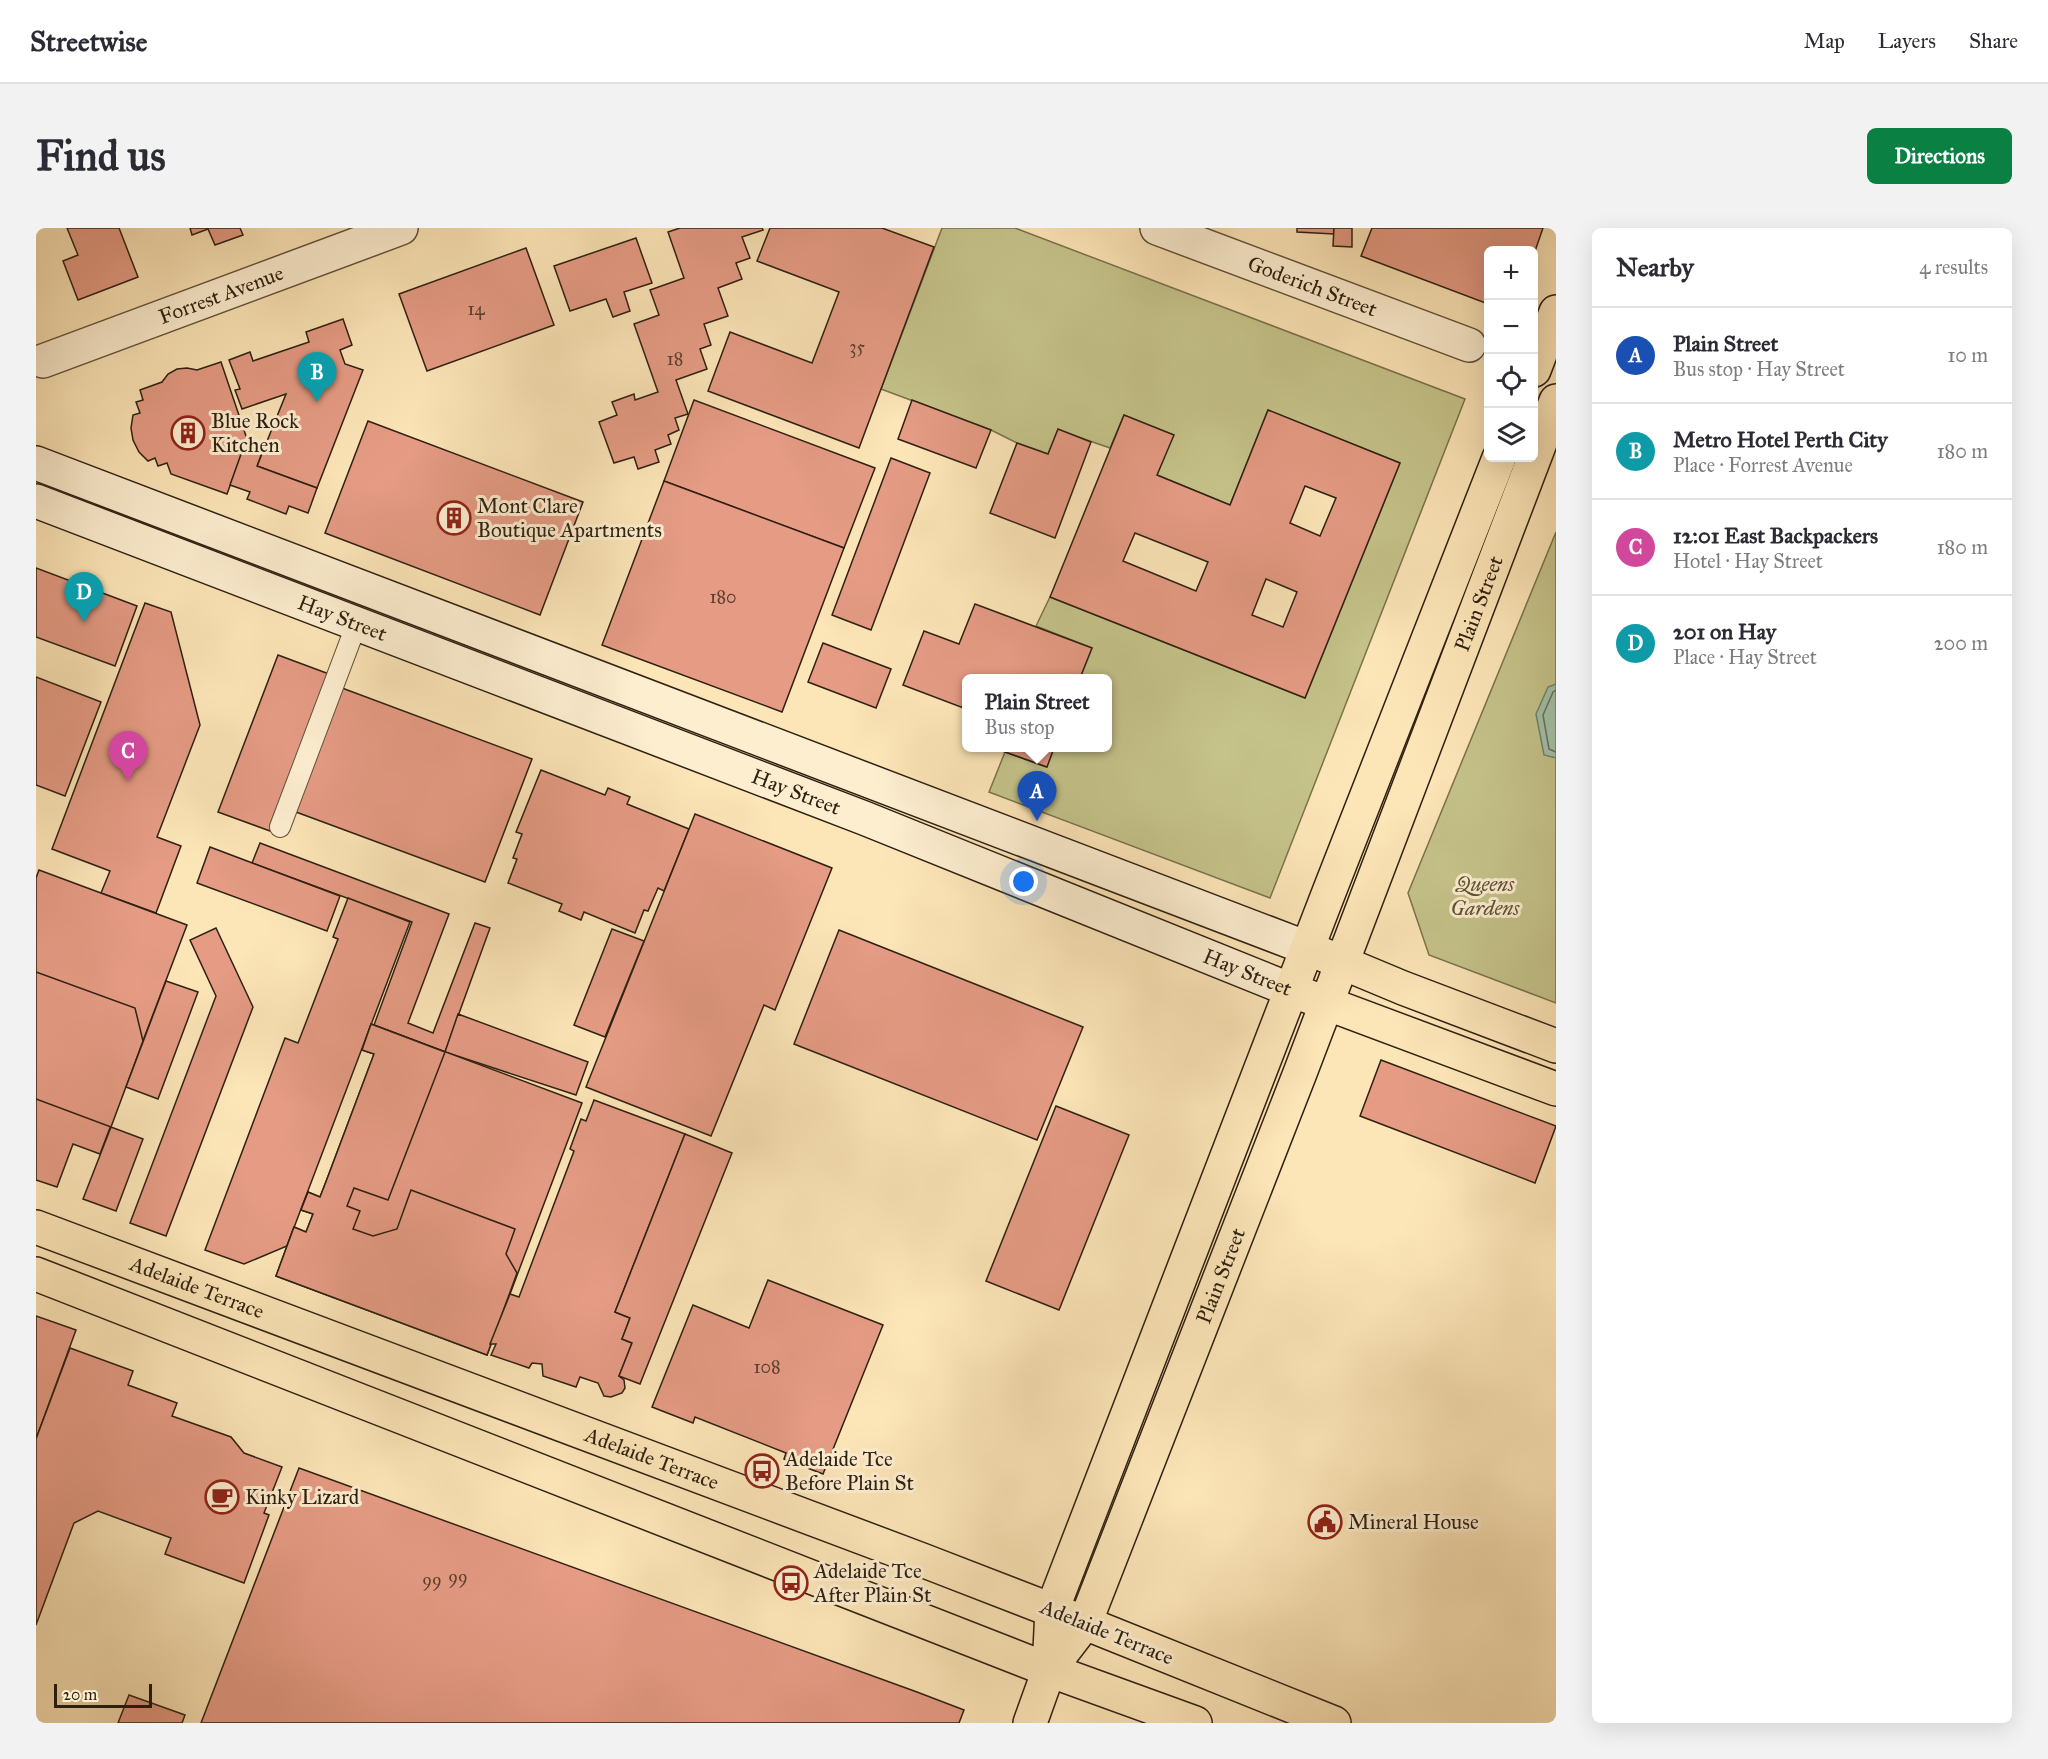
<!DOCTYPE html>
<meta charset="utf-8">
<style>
body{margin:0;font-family:"IM FELL Great Primer",serif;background:#f2f2f3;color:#2b2b33}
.controls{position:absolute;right:18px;top:18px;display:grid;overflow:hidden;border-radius:9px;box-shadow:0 6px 24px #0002}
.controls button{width:54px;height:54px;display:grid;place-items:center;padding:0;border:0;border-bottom:2px solid #e1e1e2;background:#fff;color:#2b2b33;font:30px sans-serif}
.scale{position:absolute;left:18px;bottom:15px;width:98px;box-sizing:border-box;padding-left:6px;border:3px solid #2e2011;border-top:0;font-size:16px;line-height:21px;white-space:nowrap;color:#2e2011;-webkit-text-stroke:4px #fdeed0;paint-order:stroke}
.you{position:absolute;left:988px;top:654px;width:21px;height:21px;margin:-15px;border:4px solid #fff;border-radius:50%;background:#1a73e8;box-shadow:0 0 0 9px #1a73e833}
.badge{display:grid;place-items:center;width:39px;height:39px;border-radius:50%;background:#0b8043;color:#fff;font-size:20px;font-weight:700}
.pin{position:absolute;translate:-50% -50px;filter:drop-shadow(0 2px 3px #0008)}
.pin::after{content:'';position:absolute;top:32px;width:21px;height:18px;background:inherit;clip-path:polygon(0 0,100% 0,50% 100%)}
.popup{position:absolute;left:926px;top:446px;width:150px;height:78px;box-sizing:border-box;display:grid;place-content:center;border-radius:9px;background:#fff;filter:drop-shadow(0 2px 4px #0005);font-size:20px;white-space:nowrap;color:#7c7c81}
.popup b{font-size:22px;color:#2b2b33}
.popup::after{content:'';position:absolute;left:50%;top:100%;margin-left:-12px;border:12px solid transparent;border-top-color:#fff}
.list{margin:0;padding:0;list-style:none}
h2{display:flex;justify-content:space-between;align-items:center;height:78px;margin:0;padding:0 24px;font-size:26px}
h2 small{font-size:20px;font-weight:400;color:#7c7c81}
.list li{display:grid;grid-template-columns:39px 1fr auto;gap:18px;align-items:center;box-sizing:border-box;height:96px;padding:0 24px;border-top:2px solid #e1e1e2}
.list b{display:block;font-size:22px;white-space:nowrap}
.list p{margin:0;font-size:20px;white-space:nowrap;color:#7c7c81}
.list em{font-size:20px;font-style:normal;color:#7c7c81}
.icon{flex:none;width:33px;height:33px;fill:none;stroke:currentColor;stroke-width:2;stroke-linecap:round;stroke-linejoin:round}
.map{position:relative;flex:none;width:1520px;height:1495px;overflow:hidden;border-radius:9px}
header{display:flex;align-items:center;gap:36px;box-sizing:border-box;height:84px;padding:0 30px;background:#fff;border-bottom:2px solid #e1e1e2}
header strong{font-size:28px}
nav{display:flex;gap:33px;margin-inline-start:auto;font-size:21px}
.intro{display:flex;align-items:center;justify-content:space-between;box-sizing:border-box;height:144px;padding:0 36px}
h1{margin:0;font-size:42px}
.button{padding:15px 27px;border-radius:9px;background:#0b8043;color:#fff;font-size:21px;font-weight:700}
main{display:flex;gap:36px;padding:0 36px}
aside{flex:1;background:#fff;border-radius:9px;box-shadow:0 6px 24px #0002}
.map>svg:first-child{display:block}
</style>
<header>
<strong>Streetwise</strong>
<nav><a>Map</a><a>Layers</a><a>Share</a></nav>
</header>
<div class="intro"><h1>Find us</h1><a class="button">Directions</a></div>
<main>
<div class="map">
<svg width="1520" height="1495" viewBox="0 0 1520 1495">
<rect width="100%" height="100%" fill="#fce5b7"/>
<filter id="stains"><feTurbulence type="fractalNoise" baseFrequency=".00333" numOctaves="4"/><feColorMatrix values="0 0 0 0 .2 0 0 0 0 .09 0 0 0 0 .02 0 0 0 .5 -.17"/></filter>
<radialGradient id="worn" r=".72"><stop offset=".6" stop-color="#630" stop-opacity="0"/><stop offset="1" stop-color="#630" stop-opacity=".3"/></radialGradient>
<g fill="#c5c38a" stroke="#7a724e" stroke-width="1.5">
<polygon points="906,0 979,0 1429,171 1234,670 953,564 969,524 1010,539 1018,520 1072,520 1072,450 1044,450 1056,420 1000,398 1014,369 1269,470 1364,235 1232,182 1194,277 1121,247 1137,207 1088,187 1074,220 1022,202 1012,226 981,215 955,202 845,161"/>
<polygon points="1520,304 1520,775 1393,727 1372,665"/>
</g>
<polygon fill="#a1c0a8" stroke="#73806c" stroke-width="1.5" points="1520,456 1520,530 1508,527 1500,486 1512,459"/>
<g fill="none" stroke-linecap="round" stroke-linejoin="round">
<polyline stroke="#68705c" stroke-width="1.5" points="1520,462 1517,464 1507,487 1513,521 1520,524"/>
</g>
<g fill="#e59b84" stroke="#2e2011" stroke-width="1.5" fill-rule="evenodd">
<polygon points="31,0 83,0 102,49 42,72 27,33 42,27"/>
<polygon points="154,0 204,0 207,7 179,17 172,1 156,7"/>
<polygon points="644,0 726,0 727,2 706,9 714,30 700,35 706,51 682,60 692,88 668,96 675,117 664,121 671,141 640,152 652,186 639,190 643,202 632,207 635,216 619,222 623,234 602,241 598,229 578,235 563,194 581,187 576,174 598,166 599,172 622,164 598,96 623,87 614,62 648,50 632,4"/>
<polygon points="734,0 846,0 898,19 823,220 672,163 694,104 776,135 803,64 721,33"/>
<polygon points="1261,0 1298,0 1298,6 1261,4"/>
<polygon points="1298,0 1316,0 1316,19 1297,18"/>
<polygon points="1336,0 1507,0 1498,26 1498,22 1452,22 1452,76 1325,28"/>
<polygon points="600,10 616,55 588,64 594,83 577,89 570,71 534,83 518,38"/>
<polygon points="490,20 518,97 391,143 363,66"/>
<polygon points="307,91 316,117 304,122 309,136 327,142 281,260 221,238 250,166 206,181 199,162 204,161 193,132 214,124 217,133 273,114 270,104"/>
<polygon points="185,134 211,211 191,266 135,246 131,235 122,238 119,230 112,233 103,224 97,212 95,200 97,187 104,185 100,174 107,172 104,162 126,154 132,146 141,141 151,140 161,142"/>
<polygon points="658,172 839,240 808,320 628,253"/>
<polygon points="876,172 955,202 940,240 862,211"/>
<path d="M1232 182 1364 235 1269 470 1014 369 1088 187 1138 207 1121 247 1194 277ZM1269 258 1300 270 1284 308 1254 295ZM1099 305 1172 334 1160 363 1087 333ZM1230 351 1261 364 1247 399 1216 387Z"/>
<polygon points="332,193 547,274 504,387 289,305"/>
<polygon points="1022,201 1055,214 1019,310 954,285 981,215 1012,226"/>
<polygon points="209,215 227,222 221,238 281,260 272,285 253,278 250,286 211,271 214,264 194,257"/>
<polygon points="855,230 894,245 835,402 796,387"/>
<polygon points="628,253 808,320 746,484 566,417"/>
<polygon points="0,340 101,378 79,438 0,409"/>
<polygon points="109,375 135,384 164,497 121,609 145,618 120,685 65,665 74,643 16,621"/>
<polygon points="939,376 1056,420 1044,450 930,450 930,481 867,457 888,403 923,416"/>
<polygon points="787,415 855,441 840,480 772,454"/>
<polygon points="242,427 293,446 234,603 182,584"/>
<polygon points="0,449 65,474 29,568 0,557"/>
<polygon points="306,460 496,531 449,654 260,584"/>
<polygon points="958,520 1018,520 1011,539"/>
<polygon points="505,542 569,567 572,560 594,569 591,576 653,601 628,663 622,660 612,683 608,682 599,705 548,684 545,692 523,683 526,676 472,655 481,631 477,630 486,606 480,604"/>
<polygon points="659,586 796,640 739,782 728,777 675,908 550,859"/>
<polygon points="224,615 413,686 372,795 397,805 439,695 454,700 409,824 338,797 376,694 216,635"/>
<polygon points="174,619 304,668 291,703 161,655"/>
<polygon points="3,642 151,697 64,926 37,916 21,959 0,952 0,650"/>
<polygon points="312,670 374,694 251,1018 208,1036 169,1022 249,810 262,815 302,711 297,709"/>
<polygon points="180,700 217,779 130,1008 94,995 180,768 154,712"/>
<polygon points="576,701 608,713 569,809 538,797"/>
<polygon points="803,702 1047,799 1001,912 758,816"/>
<polygon points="0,744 99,780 107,813 75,899 0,871"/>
<polygon points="130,753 162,764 122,871 90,859"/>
<polygon points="422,786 552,834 540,867 409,824"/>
<polygon points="335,796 546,875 451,1127 240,1048 258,999 270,1004 277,986 265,982 272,964 284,969 291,951 338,826 326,822"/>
<polygon points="335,796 409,824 352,972 318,960 311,978 324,983 317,1001 337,1008 361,1001 375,962 479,1001 470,1026 481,1045 451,1127 240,1048 258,999 270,1004 277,986 265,982 272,964 284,969 291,951 338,826 326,822"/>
<polygon points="1345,832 1520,898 1499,955 1324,888"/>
<polygon points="558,872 649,906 579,1084 594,1090 586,1111 596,1115 583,1148 588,1152 589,1160 586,1165 575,1169 568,1168 562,1155 544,1149 540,1159 507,1148 506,1136 496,1135 493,1140 455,1127 460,1116 454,1116 474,1066 483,1069 538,923 534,921 545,891 550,893"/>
<polygon points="1020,878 1093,907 1023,1082 950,1053"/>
<polygon points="75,899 107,911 80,983 47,971"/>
<polygon points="649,906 696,925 604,1156 583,1148 596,1115 586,1111 594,1090 579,1084"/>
<polygon points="732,1052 847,1097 787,1246 748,1231 750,1225 659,1189 657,1195 616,1179 657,1077 713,1100"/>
<polygon points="0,1088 40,1102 0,1211"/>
<polygon points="34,1120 97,1143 92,1157 141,1175 136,1188 195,1209 208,1225 246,1239 228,1285 233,1287 208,1355 129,1326 135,1310 62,1283 38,1295 0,1397 0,1211"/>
<polygon points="263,1240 881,1464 928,1482 923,1495 165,1495"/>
<polygon points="93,1467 149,1487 146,1495 82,1495"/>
</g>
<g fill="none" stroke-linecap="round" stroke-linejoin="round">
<g stroke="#62513a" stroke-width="22">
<polyline id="lane" points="244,599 321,395"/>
</g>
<g stroke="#62513a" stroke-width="36">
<g id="street">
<path id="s1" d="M1121 0 1433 117"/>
<path id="s2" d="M7 133 365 0"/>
</g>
</g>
<g stroke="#2e2011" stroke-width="36">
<g id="secondary">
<polyline points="0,235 1271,720"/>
<path id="s3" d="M0 273 828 590 1255 762"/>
</g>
</g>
<g stroke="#2e2011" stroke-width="36">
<g id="primary">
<polyline points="1271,720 1367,760 1520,818"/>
<polyline points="1255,762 1520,861"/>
<path id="s4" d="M0 999 886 1332 1049 1395"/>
<polyline points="0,1046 1013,1442 994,1495"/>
</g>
</g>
<g stroke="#2e2011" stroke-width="36">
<g id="highway">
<polyline points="1498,142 1520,84"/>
<polyline points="1049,1395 1298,1495"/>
<path id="s5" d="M1013 1442 1049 1395 1264 845 1520 173"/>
<polyline points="1013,1442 1016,1382 1293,664 1463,230"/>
<polyline points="1013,1442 1159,1495"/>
</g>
</g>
<use href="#lane" stroke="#fdeed0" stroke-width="20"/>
<use href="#street" stroke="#fdeed0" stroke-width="33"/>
<use href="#secondary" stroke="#fdeed0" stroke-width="33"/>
<use href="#primary" stroke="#fce5b7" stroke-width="33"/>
<use href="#highway" stroke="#fce5b7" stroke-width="33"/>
</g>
<defs>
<g id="building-ring" transform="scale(1.725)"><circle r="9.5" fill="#fdeed0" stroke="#8f2418" stroke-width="1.5"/><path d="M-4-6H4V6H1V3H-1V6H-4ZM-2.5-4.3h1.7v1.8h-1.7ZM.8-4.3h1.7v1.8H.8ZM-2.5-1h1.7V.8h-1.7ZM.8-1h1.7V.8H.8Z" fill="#8f2418"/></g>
<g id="bus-ring" transform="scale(1.725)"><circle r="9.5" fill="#fdeed0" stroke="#8f2418" stroke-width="1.5"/><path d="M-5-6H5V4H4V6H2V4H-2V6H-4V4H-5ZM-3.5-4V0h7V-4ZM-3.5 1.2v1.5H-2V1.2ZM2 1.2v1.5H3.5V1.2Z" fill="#8f2418"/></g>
<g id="cafe-ring" transform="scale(1.725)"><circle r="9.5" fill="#fdeed0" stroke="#8f2418" stroke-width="1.5"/><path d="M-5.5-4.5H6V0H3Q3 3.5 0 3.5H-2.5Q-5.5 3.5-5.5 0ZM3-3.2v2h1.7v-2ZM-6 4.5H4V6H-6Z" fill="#8f2418"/></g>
<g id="civic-ring" transform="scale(1.725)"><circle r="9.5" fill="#fdeed0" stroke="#8f2418" stroke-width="1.5"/><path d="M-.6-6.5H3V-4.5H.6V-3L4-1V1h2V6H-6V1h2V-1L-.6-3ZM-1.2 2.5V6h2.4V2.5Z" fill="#8f2418"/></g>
</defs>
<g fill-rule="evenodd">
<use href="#building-ring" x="152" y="205"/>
<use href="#building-ring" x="418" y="290"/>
<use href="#bus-ring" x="726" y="1243"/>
<use href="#cafe-ring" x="186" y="1269"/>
<use href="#civic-ring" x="1289" y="1294"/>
<use href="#bus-ring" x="755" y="1355"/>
</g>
<g text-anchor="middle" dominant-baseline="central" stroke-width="6" stroke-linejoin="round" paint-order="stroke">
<g font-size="18" fill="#5c3f2e">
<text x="440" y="81">14</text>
<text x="821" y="119">35</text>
<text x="639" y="131">18</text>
<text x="687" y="369">180</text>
<text x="731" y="1139">108</text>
<text x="422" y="1349">99</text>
<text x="396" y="1352">99</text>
</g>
<g font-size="21" fill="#2e2011" stroke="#fdeed0">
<text stroke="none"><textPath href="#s1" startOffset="166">Goderich Street</textPath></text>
<text stroke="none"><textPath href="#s2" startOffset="190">Forrest Avenue</textPath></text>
<text stroke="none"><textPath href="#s5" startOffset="1152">Plain Street</textPath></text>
<text stroke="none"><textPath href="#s3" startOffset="328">Hay Street</textPath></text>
<text stroke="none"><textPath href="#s3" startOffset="814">Hay Street</textPath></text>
<text stroke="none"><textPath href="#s3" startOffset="1300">Hay Street</textPath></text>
<text stroke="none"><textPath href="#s5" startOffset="432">Plain Street</textPath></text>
<text stroke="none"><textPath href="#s4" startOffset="172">Adelaide Terrace</textPath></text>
<text stroke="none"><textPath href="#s4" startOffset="658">Adelaide Terrace</textPath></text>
<text transform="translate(1071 1404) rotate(22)">Adelaide Terrace</text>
</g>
<g font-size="21" fill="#2e2011" stroke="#fdeed0" text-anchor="start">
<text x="175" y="193">Blue Rock<tspan x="175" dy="24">Kitchen</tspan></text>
<text x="441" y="278">Mont Clare<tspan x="441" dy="24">Boutique Apartments</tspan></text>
<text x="749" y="1231">Adelaide Tce<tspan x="749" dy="24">Before Plain St</tspan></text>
<text x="209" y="1269">Kinky Lizard</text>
<text x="1312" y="1294">Mineral House</text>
<text x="778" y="1343">Adelaide Tce<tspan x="778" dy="24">After Plain St</tspan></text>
</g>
<g font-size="21" font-style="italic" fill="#5b5135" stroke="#fdeed0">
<text x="1449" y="656">Queens<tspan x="1449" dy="24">Gardens</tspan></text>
</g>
</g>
<rect width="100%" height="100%" filter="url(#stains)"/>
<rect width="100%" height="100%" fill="url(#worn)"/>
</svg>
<div class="controls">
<button>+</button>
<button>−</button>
<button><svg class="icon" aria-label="locate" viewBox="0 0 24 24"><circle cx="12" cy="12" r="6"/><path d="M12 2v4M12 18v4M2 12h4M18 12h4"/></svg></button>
<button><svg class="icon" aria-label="layers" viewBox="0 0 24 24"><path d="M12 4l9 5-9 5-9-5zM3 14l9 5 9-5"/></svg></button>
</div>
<div class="scale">20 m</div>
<div class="you"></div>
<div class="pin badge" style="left:1001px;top:593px;background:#1a4fb4">A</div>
<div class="popup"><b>Plain Street</b>Bus stop</div>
<div class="pin badge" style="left:281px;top:174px;background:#0f9aa8">B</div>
<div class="pin badge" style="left:92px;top:553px;background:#d1479c">C</div>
<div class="pin badge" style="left:48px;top:394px;background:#0f9aa8">D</div>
</div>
<aside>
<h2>Nearby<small>4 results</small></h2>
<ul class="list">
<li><span class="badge" style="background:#1a4fb4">A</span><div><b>Plain Street</b><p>Bus stop · Hay Street</p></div><em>10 m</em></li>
<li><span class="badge" style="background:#0f9aa8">B</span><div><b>Metro Hotel Perth City</b><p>Place · Forrest Avenue</p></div><em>180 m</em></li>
<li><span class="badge" style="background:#d1479c">C</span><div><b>12:01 East Backpackers</b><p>Hotel · Hay Street</p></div><em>180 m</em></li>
<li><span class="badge" style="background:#0f9aa8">D</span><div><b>201 on Hay</b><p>Place · Hay Street</p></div><em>200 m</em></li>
</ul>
</aside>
</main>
